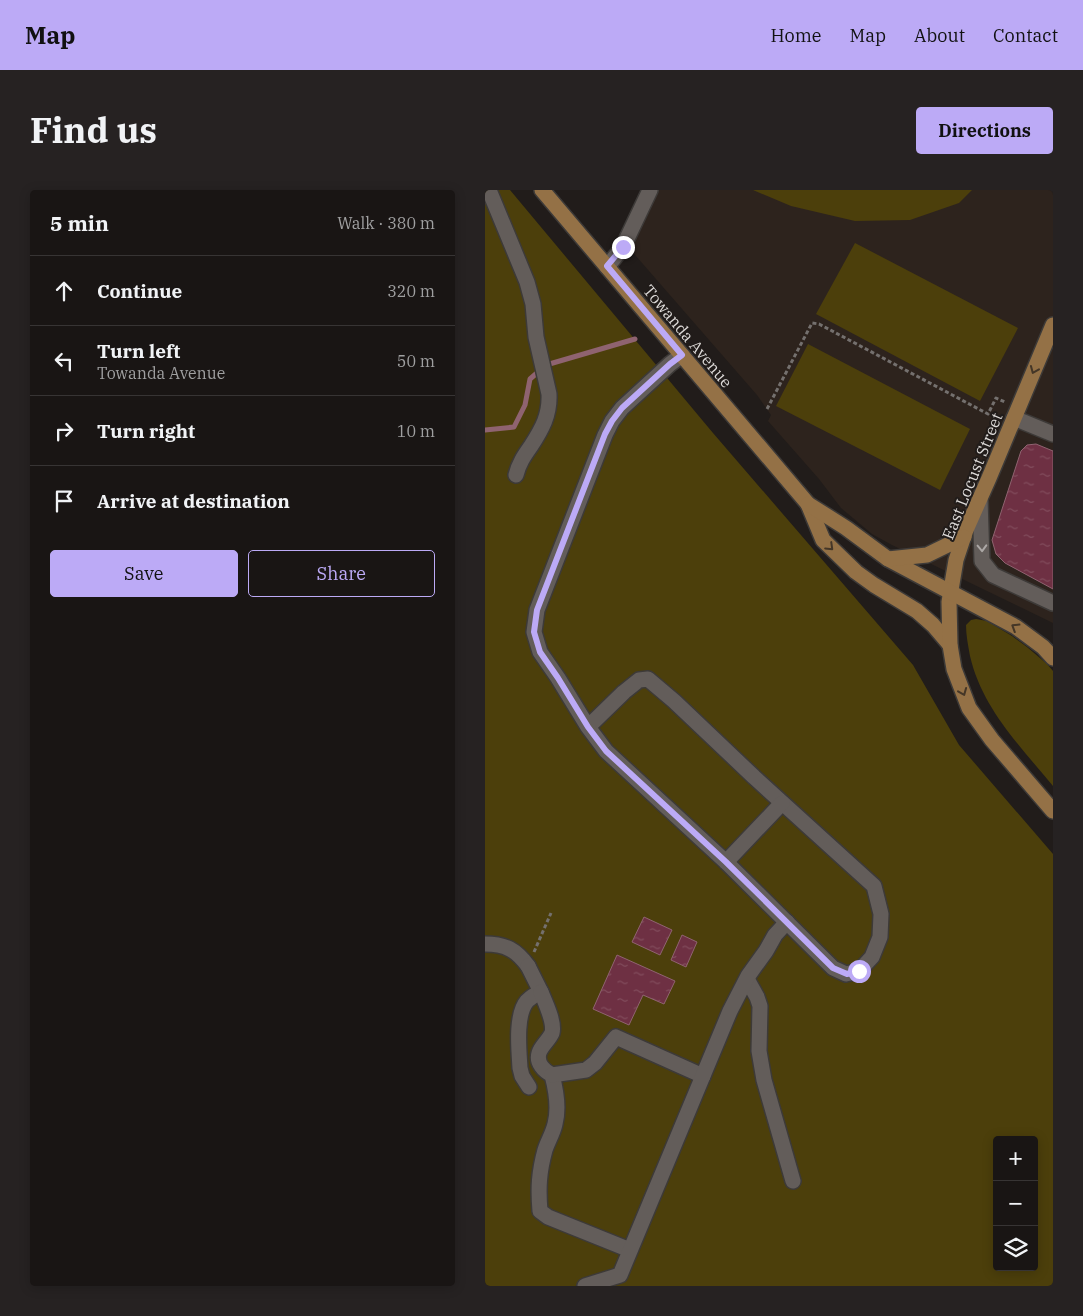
<!DOCTYPE html>
<meta charset="utf-8">
<style>
body{margin:0;font-family:"IBM Plex Serif",serif;background:#262222;color:#f1f3f6}
.controls{position:absolute;right:15px;bottom:15px;display:grid;overflow:hidden;border-radius:5px;box-shadow:0 2px 12px #0003}
.controls button{width:45px;height:45px;display:grid;place-items:center;padding:0;border:0;border-bottom:1px solid #373434;background:#191514;color:#f1f3f6;font:25px sans-serif}
.stop{position:absolute;width:15px;height:15px;margin:-11px;border:4px solid #bcaaf6;border-radius:50%;background:#fff}
.stop.end{background:#bcaaf6;border-color:#fff;box-shadow:0 1px 5px #0008}
.list{margin:0;padding:0;list-style:none}
h2{display:flex;justify-content:space-between;align-items:center;height:65px;margin:0;padding:0 20px;font-size:21px}
h2 small{font-size:16px;font-weight:400;color:#9f9fa0}
.list li{display:grid;grid-template-columns:32px 1fr auto;gap:15px;align-items:center;box-sizing:border-box;height:70px;padding:0 20px;border-top:1px solid #373434}
.list b{display:block;font-size:19px;white-space:nowrap}
.list p{margin:0;font-size:16px;white-space:nowrap;color:#9f9fa0}
.list em{font-size:16px;font-style:normal;color:#9f9fa0}
.actions{display:flex;gap:10px;padding:15px 20px}
.actions a{flex:1;padding:11px 0;border:1px solid #bcaaf6;border-radius:5px;text-align:center;font-size:18px;color:#bcaaf6}
.actions .main{background:#bcaaf6;color:#111}
.icon{flex:none;width:28px;height:28px;fill:none;stroke:currentColor;stroke-width:2;stroke-linecap:round;stroke-linejoin:round}
.map{position:relative;flex:none;width:568px;height:1096px;overflow:hidden;border-radius:5px}
header{display:flex;align-items:center;gap:30px;box-sizing:border-box;height:70px;padding:0 25px;background:#bcaaf6;color:#111}
header strong{font-size:24px}
nav{display:flex;gap:28px;margin-inline-start:auto;font-size:18px}
.intro{display:flex;align-items:center;justify-content:space-between;box-sizing:border-box;height:120px;padding:0 30px}
h1{margin:0;font-size:35px}
.button{padding:12px 22px;border-radius:5px;background:#bcaaf6;color:#111;font-size:18px;font-weight:700}
main{display:flex;gap:30px;padding:0 30px}
aside{flex:1;background:#191514;border-radius:5px;box-shadow:0 2px 12px #0003}
.map>svg:first-child{display:block}
</style>
<header>
<strong>Map</strong>
<nav><a>Home</a><a>Map</a><a>About</a><a>Contact</a></nav>
</header>
<div class="intro"><h1>Find us</h1><a class="button">Directions</a></div>
<main>
<aside>
<h2>5 min<small>Walk · 380 m</small></h2>
<ul class="list">
<li><svg class="icon" aria-label="ahead" viewBox="0 0 24 24"><path d="M12 20V5M6 11l6-6 6 6"/></svg><div><b>Continue</b></div><em>320 m</em></li>
<li><svg class="icon" aria-label="left" viewBox="0 0 24 24"><path d="M17 20v-9H6M10 6l-5 5 5 5"/></svg><div><b>Turn left</b><p>Towanda Avenue</p></div><em>50 m</em></li>
<li><svg class="icon" aria-label="right" viewBox="0 0 24 24"><path d="M7 20v-9h11M14 6l5 5-5 5"/></svg><div><b>Turn right</b></div><em>10 m</em></li>
<li><svg class="icon" aria-label="arrive" viewBox="0 0 24 24"><path d="M6 21V4h12l-3 4 3 4H6"/></svg><div><b>Arrive at destination</b></div></li>
</ul>
<div class="actions"><a class="main">Save</a><a>Share</a></div>
</aside>
<div class="map">
<svg width="568" height="1096" viewBox="0 0 568 1096">
<defs>
<pattern id="water-ripples" width="26" height="14" patternUnits="userSpaceOnUse" patternTransform="scale(1.25)"><rect width="26" height="14" fill="#6e3043"/><path d="M2 4q2-2 4 0t4 0M15 11q2-2 4 0t4 0" fill="none" stroke="#824d5d"/></pattern>
</defs>
<rect width="100%" height="100%" fill="#211c1a"/>
<polygon fill="#2d231d" points="170,0 568,0 568,433 407,355 387,344 356,318 334,289 283,231 286,225 272,205 144,58"/>
<g fill="#4c3f0b" fill-rule="evenodd">
<path d="M0 0H25L228 243 428 475 474 555 568 664V1096H0ZM512 950H549V1077H512Z"/>
<polygon points="268,0 487,0 474,13 425,30 370,31 306,16"/>
<polygon points="370,53 533,138 495,211 331,124"/>
<polygon points="323,154 485,239 455,300 291,216"/>
<path d="M491 429 502 431 527 446 542 457 562 474 568 481V596C535 556 497 518 485 466 483 455 481 445 481 435L486 430Z"/>
</g>
<g fill="url(#water-ripples)" stroke="#8f6370">
<polygon points="551,254 568,261 568,399 520,373 511,364 507,350 536,261 542,255"/>
<polygon points="159,727 187,740 175,765 147,752"/>
<polygon points="197,745 212,752 201,777 186,770"/>
<polygon points="132,765 190,791 179,814 158,805 144,835 108,819"/>
</g>
<g fill="none" stroke-linecap="round" stroke-linejoin="round">
<polyline stroke="#8f6370" stroke-width="5" points="0,240 29,237 40,215 45,189 61,175 150,149"/>
<g stroke="#3d3a38" stroke-width="18">
<g id="minor">
<path d="M4 0 42 92 48 114 51 147 64 204C65 225 57 239 46 256 39 266 34 273 31 285"/>
<polyline points="122,77 138,57 165,0"/>
<polyline points="529,228 568,244"/>
<polyline points="495,309 497,371 508,385 568,413"/>
<polyline points="103,537 139,502 154,490 163,489 189,511 269,587 389,696 396,724 395,747 387,767 374,781 361,784 348,778 241,672 121,561 103,537 73,488 55,462 49,442 52,420 120,245 127,231 137,218 185,174 197,165"/>
<polyline points="241,672 297,613"/>
<path d="M0 754C21 754 31 760 43 776"/>
<path d="M43 776 56 802C51 804 46 807 42 811 30 825 34 861 35 878L37 886 44 897"/>
<polyline points="262,789 272,807 275,816 274,861 279,890 308,991"/>
<path d="M56 802C60 812 70 832 67 843 64 850 56 856 54 863 51 873 59 881 67 885 71 900 74 919 70 934 68 943 63 951 60 960 54 982 53 998 55 1021L63 1027 145 1060"/>
<polyline points="67,885 101,880 110,873 131,847 218,886"/>
<polyline points="100,1096 135,1085 245,821 263,786 281,761 290,745 302,732"/>
</g>
</g>
<g stroke="#3d3a38" stroke-width="18">
<g id="major">
<polyline points="57,0 323,314 338,350 371,382 389,395 432,421 448,435 465,455"/>
<polyline points="568,135 504,288 481,340 471,370 464,412 465,455 469,479 484,518 507,550 568,621"/>
<polyline points="323,314 361,338 403,369 531,437 558,457 568,468"/>
<polyline points="403,369 442,365 479,347"/>
</g>
</g>
<g stroke="#74706e" stroke-width="3" stroke-dasharray="4 2.5" stroke-linecap="butt">
<polyline points="282,219 327,133 334,134 503,224 511,208 520,212"/>
<polyline points="49,762 66,723"/>
</g>
<use href="#minor" stroke="#635d5a" stroke-width="15"/>
<use href="#major" stroke="#947146" stroke-width="15"/>
</g>
<defs><path id="oneway-chevron" d="M-2-3.5L2.5 0L-2 3.5" fill="none" stroke-width="1.6" stroke-linecap="round" stroke-linejoin="round" transform="scale(1.25)"/></defs>
<g stroke="#443627">
<use href="#oneway-chevron" transform="translate(549 180) rotate(113)"/>
<use href="#oneway-chevron" transform="translate(345 357) rotate(44)"/>
<use href="#oneway-chevron" transform="translate(530 437) rotate(-148)"/>
<use href="#oneway-chevron" transform="translate(478 502) rotate(68)"/>
</g>
<use stroke="#aca8a6" href="#oneway-chevron" transform="translate(497 358) rotate(88)"/>
<g fill="none" stroke-linecap="round" stroke-linejoin="round">
<polyline stroke="#bcaaf6" stroke-width="6" points="138,57 122,76 197,165 185,174 137,218 127,231 120,244 52,420 49,442 55,462 73,488 103,537 121,561 241,672 348,778 362,784 374,781"/>
</g>
<g text-anchor="middle" dominant-baseline="central" stroke-width="4" stroke-linejoin="round" paint-order="stroke">
<g font-size="16" fill="#dddad8" stroke="#211c1a">
<text transform="translate(203 146) rotate(50)">Towanda Avenue</text>
<text transform="translate(487 286) rotate(-68)">East Locust Street</text>
</g>
</g>
</svg>
<div class="controls">
<button>+</button>
<button>−</button>
<button><svg class="icon" aria-label="layers" viewBox="0 0 24 24"><path d="M12 4l9 5-9 5-9-5zM3 14l9 5 9-5"/></svg></button>
</div>
<div class="stop" style="left:374px;top:781px"></div>
<div class="stop end" style="left:138px;top:57px"></div>
</div>
</main>
